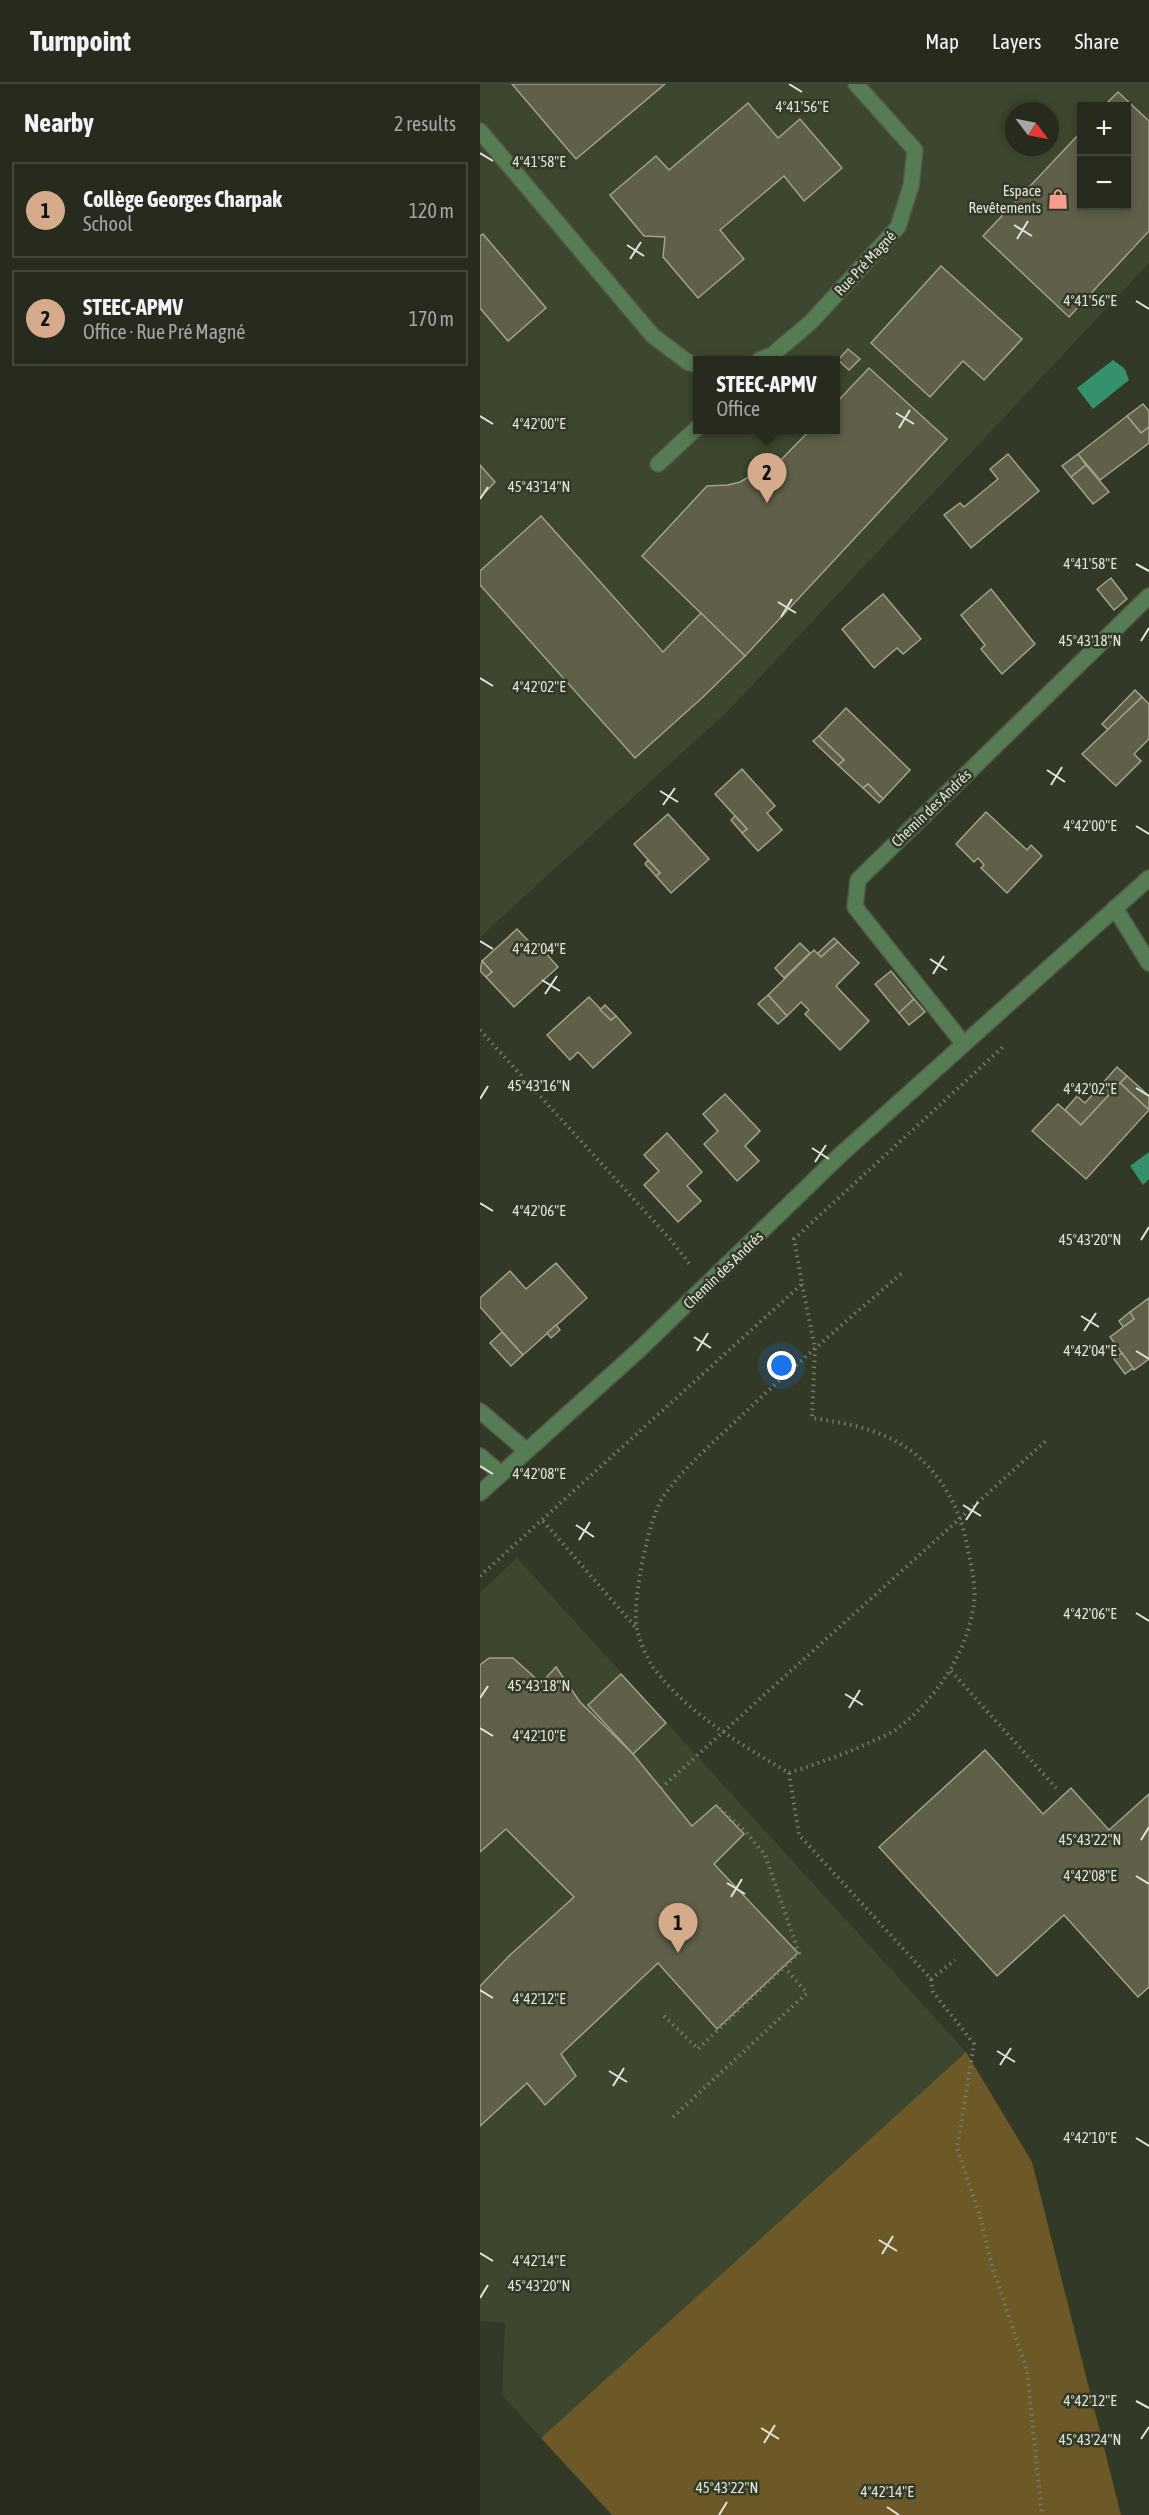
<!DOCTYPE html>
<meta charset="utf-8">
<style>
body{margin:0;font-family:"Asap Condensed",sans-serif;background:#2e3326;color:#f1f3f6}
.controls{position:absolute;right:18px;top:18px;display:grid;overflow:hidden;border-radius:0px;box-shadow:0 3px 9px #0003}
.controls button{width:54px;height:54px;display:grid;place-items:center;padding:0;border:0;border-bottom:2px solid #42473b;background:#262b1d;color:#f1f3f6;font:30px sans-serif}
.compass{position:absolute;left:525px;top:18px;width:54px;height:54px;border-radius:50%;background:#262b1d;box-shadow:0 3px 9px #0003;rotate:122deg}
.you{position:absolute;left:302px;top:1282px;width:21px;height:21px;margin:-15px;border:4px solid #fff;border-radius:50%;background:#1a73e8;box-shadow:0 0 0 9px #1a73e833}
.badge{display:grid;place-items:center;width:39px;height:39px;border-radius:50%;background:#d6ab8b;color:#111;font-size:20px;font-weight:700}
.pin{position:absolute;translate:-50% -50px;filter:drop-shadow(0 2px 3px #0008)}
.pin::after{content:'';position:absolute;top:32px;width:21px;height:18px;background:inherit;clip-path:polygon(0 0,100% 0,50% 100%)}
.popup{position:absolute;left:213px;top:272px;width:147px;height:78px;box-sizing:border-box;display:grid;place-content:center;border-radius:0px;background:#262b1d;filter:drop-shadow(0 2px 4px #0005);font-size:20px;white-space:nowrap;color:#a4a7a4}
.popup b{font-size:22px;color:#f1f3f6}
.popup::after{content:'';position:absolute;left:50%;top:100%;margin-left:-12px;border:12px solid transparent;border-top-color:#262b1d}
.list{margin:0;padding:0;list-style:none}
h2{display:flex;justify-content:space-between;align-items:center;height:78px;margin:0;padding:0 24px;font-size:26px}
h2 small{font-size:20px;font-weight:400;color:#a4a7a4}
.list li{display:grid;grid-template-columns:39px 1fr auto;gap:18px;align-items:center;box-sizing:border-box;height:96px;margin:0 12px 12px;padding:0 12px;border:2px solid #42473b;border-radius:0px}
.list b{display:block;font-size:22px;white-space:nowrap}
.list p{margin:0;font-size:20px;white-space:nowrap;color:#a4a7a4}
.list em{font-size:20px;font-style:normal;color:#a4a7a4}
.map{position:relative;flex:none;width:669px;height:2431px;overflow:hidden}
header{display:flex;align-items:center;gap:36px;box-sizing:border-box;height:84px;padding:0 30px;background:#262b1d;border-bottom:2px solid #42473b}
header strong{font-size:28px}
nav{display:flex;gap:33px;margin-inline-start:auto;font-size:21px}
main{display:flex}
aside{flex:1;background:#262b1d}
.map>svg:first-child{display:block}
</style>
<header>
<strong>Turnpoint</strong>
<nav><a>Map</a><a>Layers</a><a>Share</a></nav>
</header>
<main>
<aside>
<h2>Nearby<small>2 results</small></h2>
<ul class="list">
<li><span class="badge">1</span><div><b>Collège Georges Charpak</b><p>School</p></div><em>120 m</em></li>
<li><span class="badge">2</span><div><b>STEEC-APMV</b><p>Office · Rue Pré Magné</p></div><em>170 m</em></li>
</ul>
</aside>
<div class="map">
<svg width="669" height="2431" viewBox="0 0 669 2431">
<rect width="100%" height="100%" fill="#323927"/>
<g fill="#3d462e" fill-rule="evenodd">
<path d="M0 0H669V179L249 626 0 853ZM602 22H646V122H602ZM534 27H570V63H534ZM218 276H356V346H218Z"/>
<polygon points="37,1474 486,1968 61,2354 22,2311 25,2239 0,2237 0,1508"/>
</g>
<polygon fill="#6d5927" points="486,1968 552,2078 641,2431 132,2431 61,2354"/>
<g fill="#35916c">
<path d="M633 276C647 287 643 280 649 296L613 325 597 304Z"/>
<polygon points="669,1068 669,1095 663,1101 650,1082"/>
</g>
<g fill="#5f5f4a" stroke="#a2a28c" stroke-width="1.5">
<polygon points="32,0 185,0 96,75"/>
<polygon points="638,8 669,37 669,147 589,233 503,152 602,47 602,122 646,122 646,22 624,22"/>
<polygon points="268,19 298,54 320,35 362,84 324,117 304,92 240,146 264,175 218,214 183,173 185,153 164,152 130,111 176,72 189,86"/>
<polygon points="3,150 66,224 28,257 0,224 0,152"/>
<polygon points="461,182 542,255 504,296 483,277 450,313 391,259"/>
<polygon points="368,265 380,275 369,286 358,276"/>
<polygon points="389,284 467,355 265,572 162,472 227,402 248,401 260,398 281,386 292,377 297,380 330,346 356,346 356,319"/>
<polygon points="663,320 669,327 669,343 661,349 647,332"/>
<polygon points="647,332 661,349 669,343 669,359 620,396 598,370"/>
<polygon points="528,370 559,407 491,464 464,431 480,419 484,423 518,395 510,385"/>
<polygon points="598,370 606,381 591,393 582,382"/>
<polygon points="0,381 15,398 0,414"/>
<polygon points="606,381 629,408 613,420 591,393"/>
<polygon points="61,432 183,568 221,529 265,572 223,613 155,674 0,501 0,487"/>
<polygon points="631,494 647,515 634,526 617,505"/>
<polygon points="511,505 555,560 522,590 501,565 505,561 481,531"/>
<polygon points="403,510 441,555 423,570 417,564 394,584 362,545"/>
<polygon points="655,606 662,613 628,646 622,640"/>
<polygon points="662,613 669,620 669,655 654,670 661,677 636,702 602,670"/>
<polygon points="366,624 430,686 403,715 388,700 383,704 358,681 364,676 339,652"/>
<polygon points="339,652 364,676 358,681 333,657"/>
<polygon points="262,685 295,722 287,729 302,746 278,767 262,749 267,745 235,710"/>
<polygon points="388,700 403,715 399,719 383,704"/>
<polygon points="506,728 547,766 551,761 562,772 527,809 501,784 504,781 498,774 494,778 476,760"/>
<polygon points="188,730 229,775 191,809 176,792 180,789 154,760"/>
<polygon points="255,732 267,745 262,749 251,736"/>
<polygon points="168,776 180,789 176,792 165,780"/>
<polygon points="37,845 59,868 62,865 78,883 34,923 6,893 12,888 2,877"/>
<polygon points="354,854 358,858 341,873 337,870"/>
<polygon points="358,858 379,879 356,902 389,937 360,966 325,930 329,926 321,918 307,932 288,911 334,866 341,873"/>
<polygon points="320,859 330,869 304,894 295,884"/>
<polygon points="2,877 12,888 6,893 0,887"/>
<polygon points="411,887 434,915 419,929 395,900"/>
<polygon points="288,911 307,932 298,940 278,920"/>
<polygon points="109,913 131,936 136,932 151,949 113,984 98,968 90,976 67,951"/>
<polygon points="434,915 445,928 429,941 419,929"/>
<polygon points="125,921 136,932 131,936 120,926"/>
<polygon points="637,983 647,992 601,1041 585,1026 597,1012 605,1019"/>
<polygon points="647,992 669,1012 669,1026 640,999"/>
<polygon points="640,999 669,1026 606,1095 552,1047 578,1020 601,1041"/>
<polygon points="245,1010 280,1047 265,1062 279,1077 257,1097 224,1060 238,1047 223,1030"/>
<polygon points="187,1049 222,1088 207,1102 221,1117 198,1138 164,1101 179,1087 164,1071"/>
<polygon points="76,1179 107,1214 43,1271 0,1223 0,1214 30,1187 46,1205"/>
<polygon points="669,1214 669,1275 654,1286 630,1253 654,1235 650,1228"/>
<polygon points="650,1228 654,1235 643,1243 639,1237"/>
<polygon points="76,1241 80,1246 71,1254 67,1249"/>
<polygon points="22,1248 43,1271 31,1282 10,1259"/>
<polygon points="642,1269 653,1284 645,1290 634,1275"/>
<polygon points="9,1574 33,1574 61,1599 76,1583 100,1618 153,1670 212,1742 236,1721 264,1750 234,1780 318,1869 237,1945 178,1879 81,1970 96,1992 65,2021 47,1999 0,2042 0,1902 30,1871 94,1813 26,1745 0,1768 0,1581"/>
<polygon points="141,1590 186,1639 153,1670 108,1621"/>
<polygon points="505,1666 563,1730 591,1704 629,1746 669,1710 669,1903 658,1913 584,1831 517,1892 399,1763"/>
</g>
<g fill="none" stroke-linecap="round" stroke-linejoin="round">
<g stroke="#515847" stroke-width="18">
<g id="minor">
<polyline points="0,47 173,252 209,279 218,281"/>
<polyline points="279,276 292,271 331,238 418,143 431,102 435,66 376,0"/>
<polyline points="178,380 218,343"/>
<polyline points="635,824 669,879"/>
<polyline points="483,959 375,823 378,796 669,512"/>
<polyline points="0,1327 47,1367"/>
<polyline points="0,1372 21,1390"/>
<polyline points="0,1409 160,1265 358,1073 669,794"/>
</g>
</g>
<g stroke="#767c6d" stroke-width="4" stroke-dasharray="1.5 4.5" stroke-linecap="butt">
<polyline points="0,946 190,1155 211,1182"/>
<path d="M322 1200 335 1264 332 1334C367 1339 405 1346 434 1369 463 1393 480 1425 487 1461 491 1480 496 1500 494 1520 487 1569 457 1614 418 1644 411 1650 401 1653 393 1657 366 1670 338 1679 309 1689 259 1659 208 1630 173 1583 167 1574 159 1556 157 1545 151 1520 169 1433 183 1413 204 1383 233 1359 259 1334 312 1284 367 1236 422 1189"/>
<polyline points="63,1437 157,1545"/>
<polyline points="0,1492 322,1200 314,1155 525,961"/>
<polyline points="471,1587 576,1704"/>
<polyline points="309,1689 319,1751 451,1895 475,1876"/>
<polyline points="181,1704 568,1355"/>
<polyline points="451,1895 453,1908 494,1960 477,2064 500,2132 512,2182 547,2287 562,2431"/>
<polyline points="184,1932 218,1965 319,1869 285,1771 265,1747 236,1721"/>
<polyline points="193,2033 327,1909 305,1884"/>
</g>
<use href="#minor" stroke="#567c55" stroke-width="15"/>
</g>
<path fill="none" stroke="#e0e4d9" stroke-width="2" d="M309 0 322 8M0 69 13 77M534 141 552 152M537 155 548 137M147 161 164 172M150 175 161 158M656 217 669 225M416 329 434 340M0 332 13 340M419 344 430 326M0 415 8 403M656 480 669 487M298 518 316 529M301 533 312 515M661 557 669 544M0 594 13 602M567 686 585 698M571 701 582 683M180 707 198 718M183 721 195 704M656 742 669 750M0 857 13 865M450 875 467 886M453 890 464 872M62 896 80 907M65 910 77 892M656 1004 669 1012M0 1015 8 1002M332 1064 349 1075M335 1078 346 1061M0 1119 13 1127M661 1156 669 1143M601 1232 619 1243M604 1247 616 1229M214 1253 231 1264M217 1267 228 1249M656 1267 669 1275M0 1382 13 1390M483 1421 501 1432M486 1436 498 1418M96 1441 114 1453M99 1456 110 1438M656 1529 669 1537M365 1610 383 1621M0 1614 8 1602M369 1624 380 1606M0 1644 13 1652M661 1756 669 1743M656 1792 669 1800M247 1799 265 1810M251 1813 262 1795M0 1906 13 1914M517 1967 535 1978M520 1981 531 1964M129 1987 147 1998M133 2002 144 1984M656 2054 669 2062M399 2156 417 2167M0 2169 13 2177M402 2170 413 2152M0 2214 8 2201M656 2317 669 2324M281 2344 299 2355M661 2355 669 2343M284 2359 295 2341M407 2423 419 2431M239 2431 247 2418"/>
<defs>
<g id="shop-bare" transform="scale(1.62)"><path d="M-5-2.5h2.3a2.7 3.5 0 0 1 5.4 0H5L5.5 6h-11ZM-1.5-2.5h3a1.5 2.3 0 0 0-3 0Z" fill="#f59d8e" stroke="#323927" stroke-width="2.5" paint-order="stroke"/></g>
</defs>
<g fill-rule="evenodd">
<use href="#shop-bare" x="578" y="115"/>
</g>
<g text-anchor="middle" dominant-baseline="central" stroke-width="5" stroke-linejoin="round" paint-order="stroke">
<g font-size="15" fill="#e0e4d9" stroke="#323927" text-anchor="end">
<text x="561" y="106">Espace<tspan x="561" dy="17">Revêtements</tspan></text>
</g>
<g font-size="15" fill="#e0e4d9" stroke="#323927">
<text transform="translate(385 179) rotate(-47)">Rue Pré Magné</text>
<text transform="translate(451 724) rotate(-44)">Chemin des Andrés</text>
<text transform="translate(243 1186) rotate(-44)">Chemin des Andrés</text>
</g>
</g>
<g font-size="15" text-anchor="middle" fill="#e0e4d9" stroke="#323927" stroke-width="5" stroke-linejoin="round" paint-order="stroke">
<text x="322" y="28">4°41'56"E</text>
<text x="59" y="83">4°41'58"E</text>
<text x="610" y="222">4°41'56"E</text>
<text x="59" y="345">4°42'00"E</text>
<text x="59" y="408">45°43'14"N</text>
<text x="610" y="485">4°41'58"E</text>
<text x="610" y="562">45°43'18"N</text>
<text x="59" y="608">4°42'02"E</text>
<text x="610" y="747">4°42'00"E</text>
<text x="59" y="870">4°42'04"E</text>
<text x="59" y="1007">45°43'16"N</text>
<text x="610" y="1010">4°42'02"E</text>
<text x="59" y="1132">4°42'06"E</text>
<text x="610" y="1161">45°43'20"N</text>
<text x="610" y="1272">4°42'04"E</text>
<text x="59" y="1395">4°42'08"E</text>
<text x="610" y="1535">4°42'06"E</text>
<text x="59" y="1607">45°43'18"N</text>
<text x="59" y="1657">4°42'10"E</text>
<text x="610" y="1761">45°43'22"N</text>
<text x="610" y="1797">4°42'08"E</text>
<text x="59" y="1920">4°42'12"E</text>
<text x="610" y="2059">4°42'10"E</text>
<text x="59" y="2182">4°42'14"E</text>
<text x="59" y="2207">45°43'20"N</text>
<text x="610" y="2322">4°42'12"E</text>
<text x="610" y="2361">45°43'24"N</text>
<text x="247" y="2409">45°43'22"N</text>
<text x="407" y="2413">4°42'14"E</text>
</g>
</svg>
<div class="controls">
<button>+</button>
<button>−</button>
</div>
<svg class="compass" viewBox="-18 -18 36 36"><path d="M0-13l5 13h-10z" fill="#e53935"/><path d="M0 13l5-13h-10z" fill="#a4a7a4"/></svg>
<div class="you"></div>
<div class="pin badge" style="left:198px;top:1869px">1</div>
<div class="pin badge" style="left:287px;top:419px">2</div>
<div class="popup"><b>STEEC-APMV</b>Office</div>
</div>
</main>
